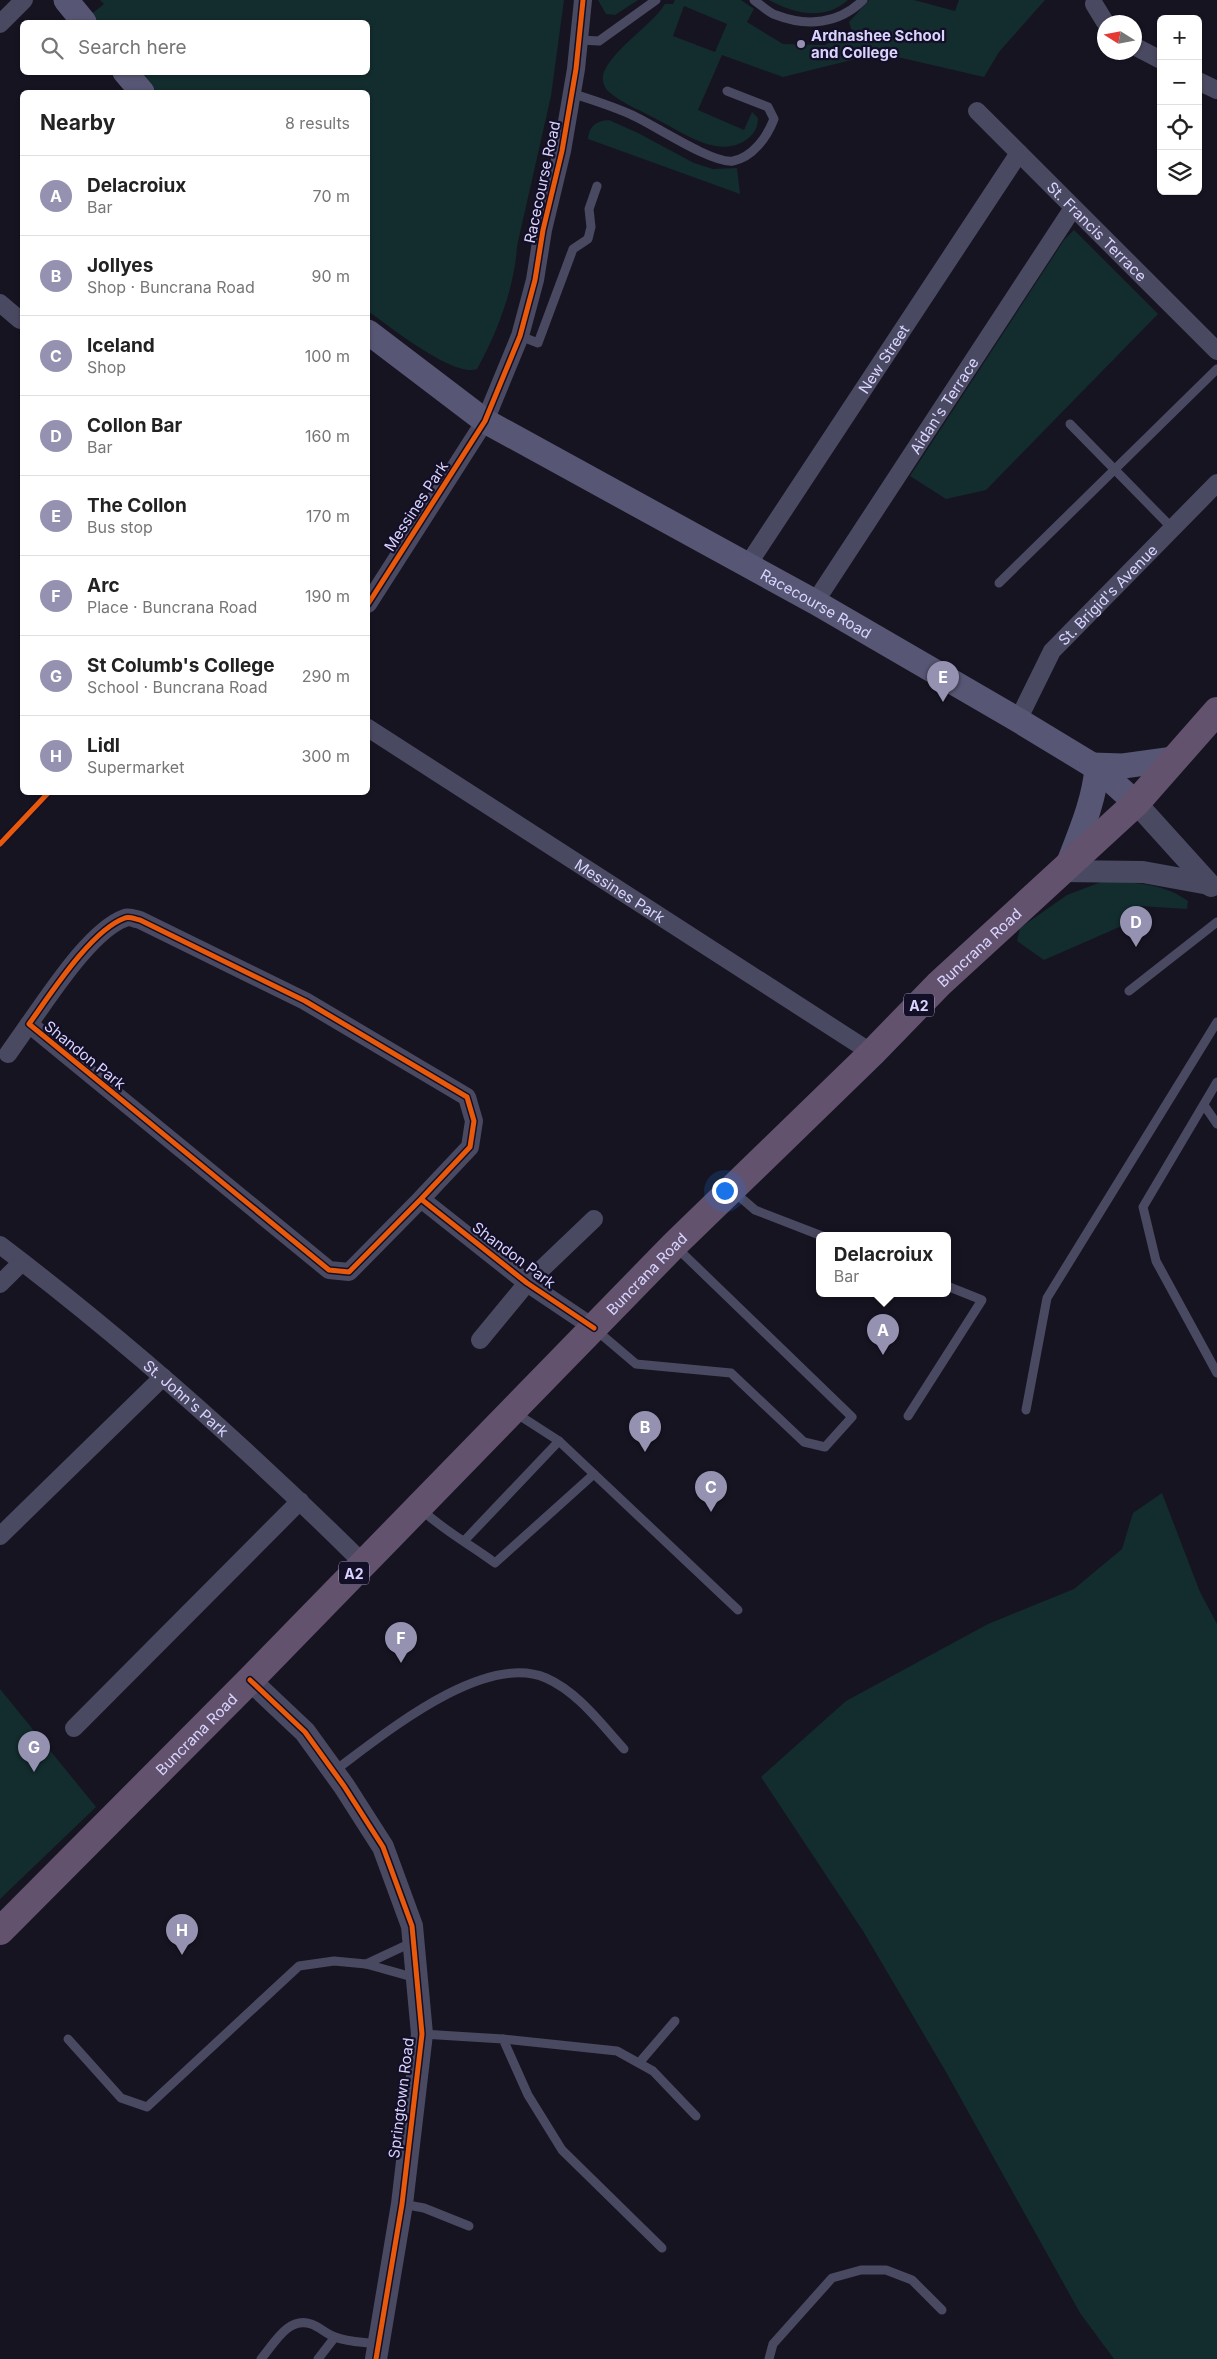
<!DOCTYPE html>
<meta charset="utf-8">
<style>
body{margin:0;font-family:Inter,sans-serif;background:#f2f2f2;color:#222}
.controls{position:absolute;right:15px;top:15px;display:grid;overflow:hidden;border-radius:8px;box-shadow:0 1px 4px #0004}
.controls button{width:45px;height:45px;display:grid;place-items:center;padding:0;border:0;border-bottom:1px solid #e0e0e0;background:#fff;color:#222;font:25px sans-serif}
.compass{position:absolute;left:1097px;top:15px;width:45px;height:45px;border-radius:50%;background:#fff;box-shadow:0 1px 4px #0004;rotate:281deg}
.you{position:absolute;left:724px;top:1190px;width:18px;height:18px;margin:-12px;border:4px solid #fff;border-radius:50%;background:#1a73e8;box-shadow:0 0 0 8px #1a73e833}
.badge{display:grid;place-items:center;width:32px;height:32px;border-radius:50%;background:#9591b1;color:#fff;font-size:16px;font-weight:700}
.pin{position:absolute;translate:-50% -41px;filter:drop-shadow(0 1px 2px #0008)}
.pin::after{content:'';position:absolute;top:26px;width:18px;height:15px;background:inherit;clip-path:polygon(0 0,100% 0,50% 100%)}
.popup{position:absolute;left:816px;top:1232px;width:135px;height:65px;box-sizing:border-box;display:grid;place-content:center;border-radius:8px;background:#fff;filter:drop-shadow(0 1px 4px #0005);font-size:16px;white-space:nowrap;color:#767676}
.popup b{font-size:19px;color:#222}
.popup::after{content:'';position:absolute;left:50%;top:100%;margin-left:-10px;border:10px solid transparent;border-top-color:#fff}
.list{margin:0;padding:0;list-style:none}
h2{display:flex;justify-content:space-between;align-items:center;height:65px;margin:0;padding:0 20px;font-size:21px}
h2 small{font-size:16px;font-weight:400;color:#767676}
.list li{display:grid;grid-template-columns:32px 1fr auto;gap:15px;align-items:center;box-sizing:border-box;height:80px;padding:0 20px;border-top:1px solid #e0e0e0}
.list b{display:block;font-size:19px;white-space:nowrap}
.list p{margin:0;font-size:16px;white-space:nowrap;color:#767676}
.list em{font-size:16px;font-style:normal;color:#767676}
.icon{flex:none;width:28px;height:28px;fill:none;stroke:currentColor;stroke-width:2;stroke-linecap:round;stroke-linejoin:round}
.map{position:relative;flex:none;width:1217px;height:2359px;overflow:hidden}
.search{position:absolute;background:#fff;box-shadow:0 1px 4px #0004;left:20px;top:20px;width:350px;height:55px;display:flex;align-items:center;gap:12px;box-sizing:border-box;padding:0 18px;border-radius:8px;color:#767676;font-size:19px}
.panel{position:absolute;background:#fff;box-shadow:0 1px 4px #0004;left:20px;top:90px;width:350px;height:705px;border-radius:8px}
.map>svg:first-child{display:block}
</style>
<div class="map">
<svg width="1217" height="2359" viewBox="0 0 1217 2359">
<rect width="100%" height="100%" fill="#161421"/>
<g fill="#132c2d" fill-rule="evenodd">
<path d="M100 0H564L551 96 517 246C515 286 497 334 477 369 454 378 389 326 368 311V92H157L139 73 368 72V22H95L89 16 104 4Z"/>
<polygon points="598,0 638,0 615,15 606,14"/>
<path d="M675 0H741L754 9 747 22 783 44 824 45 853 34 849 22 869 0H914L955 11 959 0H1045L999 52 984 77 880 53 783 77 722 55 698 110 744 130 752 112 758 118C758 128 754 134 746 140 718 159 684 133 658 120 642 111 623 104 609 92 604 88 602 80 603 75 609 52 652 25 665 4H673ZM684 6 727 24 715 52 673 36Z"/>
<path d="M769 0H848C825 21 794 14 769 0Z"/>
<path d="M609 120 638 133 694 163 713 169 737 168 740 194 588 139C589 126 596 121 609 120Z"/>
<polygon points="1074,230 1158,314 986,490 946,499 910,476 1064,240"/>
<path d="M1118 881C1144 884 1166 885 1188 901L1187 909 1140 906V918L1044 960 1017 941 1020 928 1067 895 1101 882Z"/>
<polygon points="1162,1493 1200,1592 1217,1624 1217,2359 1114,2359 1080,2313 946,2072 863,1931 761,1777 846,1701 988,1624 1074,1589 1122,1549 1133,1513"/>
<polygon points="0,1689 96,1807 0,1899"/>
</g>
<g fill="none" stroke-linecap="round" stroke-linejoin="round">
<g stroke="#4a4962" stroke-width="9">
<path d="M754 0C761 5 769 13 776 15 807 27 839 24 863 0"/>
<polyline points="580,40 599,41 656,0"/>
<path d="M572 93C594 101 616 107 636 117 657 127 713 164 733 161 753 157 767 137 774 119L768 107 727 91"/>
<polyline points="520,336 538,343 573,249 588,239 591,227 589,209 597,186"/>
<polyline points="1070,424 1172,528"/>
<polyline points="999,583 1217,369"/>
<polyline points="1129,991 1217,922"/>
<polyline points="1217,1082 1143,1207 1156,1261 1217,1373"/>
<polyline points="1204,1105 1217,1124"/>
<polyline points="733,1191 755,1210 822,1236"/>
<polyline points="596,1330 636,1364 731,1373 804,1442 825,1447 852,1417 676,1247"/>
<polyline points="1026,1410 1047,1298 1217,1022"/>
<polyline points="514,1412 559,1441 738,1610"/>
<polyline points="908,1416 982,1300 947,1286"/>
<path d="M420 1508C442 1530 470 1544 495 1563L594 1474"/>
<polyline points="465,1540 559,1441"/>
<path d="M334 1771C382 1736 483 1651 546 1678 578 1692 601 1724 624 1749"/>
<polyline points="366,1964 413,1942"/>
<polyline points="422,2034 503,2039 528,2095 562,2150 662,2248"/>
<polyline points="68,2039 121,2098 147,2107 299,1966 334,1961 366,1964 416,1978"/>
<polyline points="503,2039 617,2051 653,2071 696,2116"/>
<polyline points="639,2063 675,2021"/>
<polyline points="402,2204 424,2208 469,2226"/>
<path d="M261 2359C274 2344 288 2316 311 2324 320 2327 326 2334 335 2337 347 2342 364 2342 377 2344"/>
<polyline points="318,2359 335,2337"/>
<polyline points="769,2359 773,2344 832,2278 861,2270 886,2270 912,2280 942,2310"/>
</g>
<g stroke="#4a4962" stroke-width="18">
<polyline points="1094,4 1105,22"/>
<polyline points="0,24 24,0"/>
<polyline points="1134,46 1161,60"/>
<polyline points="1198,81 1217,90"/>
<path id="s1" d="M977 111 1217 351"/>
<polyline points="0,303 20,320 22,317"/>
<path id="s2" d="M747 566 1019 153"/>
<path id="s3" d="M815 602 1073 208"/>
<polyline points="368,604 485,421 520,336 535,280 543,230 562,151 576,69 583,0"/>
<path id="s4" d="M1018 720 1052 651 1217 483"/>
<path id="s5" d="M368 728 872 1053"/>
<polyline points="8,1054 29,1024"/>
<path d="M421 1199 349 1272 329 1270 29 1024C50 995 91 930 125 918 129 916 135 919 140 920L305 1001 467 1097 474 1121 470 1147 421 1199 527 1283 594 1328"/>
<path id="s6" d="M0 1245C128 1342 249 1450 363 1563"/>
<polyline points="0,1284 22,1262"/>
<polyline points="480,1340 527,1283 594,1219"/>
<polyline points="0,1536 163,1377"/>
<polyline points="74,1728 300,1501"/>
</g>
<g stroke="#4a4962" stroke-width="22">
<polyline points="1136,803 1211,886"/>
<polyline points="1062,871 1143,872 1209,884"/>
<polyline points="250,1680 305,1732 344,1786 383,1847 412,1926 422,2034 402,2204 376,2359"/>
</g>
<g stroke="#575674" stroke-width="25">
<polyline points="66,0 84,22"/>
<polyline points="125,72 142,92"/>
<path id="s7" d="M368 332 485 421 815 602 1018 720 1097 768 1136 803"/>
<polyline points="1092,765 1123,766 1174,759"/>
<path d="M1068 865C1080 833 1094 802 1097 768"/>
</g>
<path stroke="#62526e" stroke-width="28" id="s8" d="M0 1931 250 1680 674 1245 872 1053 939 984 1136 803 1217 711"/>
<g stroke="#130f26" stroke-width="8">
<g id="cycleway">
<polyline points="368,604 485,421 520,336 535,280 543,230 562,151 576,69 583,0"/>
<polyline points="0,844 49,792"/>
<path d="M421 1199 349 1272 329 1270 29 1024C50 995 91 930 125 918 129 916 135 919 140 920L305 1001 467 1097 474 1121 470 1147 421 1199 527 1283 594 1328"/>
<polyline points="250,1680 305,1732 344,1786 383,1847 412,1926 422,2034 402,2204 376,2359"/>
</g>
</g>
<use href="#cycleway" stroke="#e8590c" stroke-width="5"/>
</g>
<circle fill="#9591b1" stroke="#130f26" stroke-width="2" cx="801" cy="44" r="5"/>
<g text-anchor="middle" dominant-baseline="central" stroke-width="4.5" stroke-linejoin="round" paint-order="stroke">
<g fill="#130f26" stroke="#9e99be" stroke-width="1">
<rect x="904" y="993.5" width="30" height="23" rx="4"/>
<rect x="339" y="1561.5" width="30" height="23" rx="4"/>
</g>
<g font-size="14" font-weight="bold" fill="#d9d4ff">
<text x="919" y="1005">A2</text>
<text x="354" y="1573">A2</text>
</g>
<g font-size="15" font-weight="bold" fill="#d9d4ff" stroke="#130f26" text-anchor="start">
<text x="811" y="35">Ardnashee School<tspan x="811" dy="17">and College</tspan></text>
</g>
<g font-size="15" fill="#d9d4ff" stroke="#130f26">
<text transform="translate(542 182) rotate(-78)">Racecourse Road</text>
<text stroke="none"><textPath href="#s1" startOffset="170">St. Francis Terrace</textPath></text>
<text stroke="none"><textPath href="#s2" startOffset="248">New Street</textPath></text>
<text stroke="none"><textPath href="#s3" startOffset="235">Aidan's Terrace</textPath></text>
<text transform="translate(416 506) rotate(-57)">Messines Park</text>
<text stroke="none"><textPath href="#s4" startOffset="156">St. Brigid's Avenue</textPath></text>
<text stroke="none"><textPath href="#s7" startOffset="525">Racecourse Road</textPath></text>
<text stroke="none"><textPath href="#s5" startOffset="300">Messines Park</textPath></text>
<text stroke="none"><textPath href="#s8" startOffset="1388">Buncrana Road</textPath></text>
<text transform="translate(85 1055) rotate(39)">Shandon Park</text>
<text transform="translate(514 1255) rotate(37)">Shandon Park</text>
<text stroke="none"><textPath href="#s8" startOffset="922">Buncrana Road</textPath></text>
<text stroke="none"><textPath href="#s6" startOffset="241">St. John's Park</textPath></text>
<text stroke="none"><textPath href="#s8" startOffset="278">Buncrana Road</textPath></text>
<text transform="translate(401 2098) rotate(-83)">Springtown Road</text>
</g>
</g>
</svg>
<div class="controls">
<button>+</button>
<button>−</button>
<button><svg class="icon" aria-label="locate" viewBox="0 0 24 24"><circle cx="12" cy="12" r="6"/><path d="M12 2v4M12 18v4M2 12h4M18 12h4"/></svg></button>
<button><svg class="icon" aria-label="layers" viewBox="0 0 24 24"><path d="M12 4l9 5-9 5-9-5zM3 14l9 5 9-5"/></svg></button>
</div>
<svg class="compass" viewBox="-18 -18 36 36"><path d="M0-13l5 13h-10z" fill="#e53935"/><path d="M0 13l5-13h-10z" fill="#767676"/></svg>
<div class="you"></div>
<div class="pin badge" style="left:883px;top:1355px">A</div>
<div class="popup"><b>Delacroiux</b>Bar</div>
<div class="pin badge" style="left:645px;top:1452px">B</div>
<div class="pin badge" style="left:711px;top:1512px">C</div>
<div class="pin badge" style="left:1136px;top:947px">D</div>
<div class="pin badge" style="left:943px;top:702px">E</div>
<div class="pin badge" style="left:401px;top:1663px">F</div>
<div class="pin badge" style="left:34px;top:1772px">G</div>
<div class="pin badge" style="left:182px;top:1955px">H</div>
<div class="search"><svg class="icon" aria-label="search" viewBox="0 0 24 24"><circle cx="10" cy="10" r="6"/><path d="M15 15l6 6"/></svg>Search here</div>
<section class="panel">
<h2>Nearby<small>8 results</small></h2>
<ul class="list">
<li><span class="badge">A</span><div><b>Delacroiux</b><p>Bar</p></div><em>70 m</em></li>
<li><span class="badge">B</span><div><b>Jollyes</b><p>Shop · Buncrana Road</p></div><em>90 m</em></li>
<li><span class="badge">C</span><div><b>Iceland</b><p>Shop</p></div><em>100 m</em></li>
<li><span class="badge">D</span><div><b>Collon Bar</b><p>Bar</p></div><em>160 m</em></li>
<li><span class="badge">E</span><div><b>The Collon</b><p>Bus stop</p></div><em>170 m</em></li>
<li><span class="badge">F</span><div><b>Arc</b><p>Place · Buncrana Road</p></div><em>190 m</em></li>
<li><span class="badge">G</span><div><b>St Columb's College</b><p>School · Buncrana Road</p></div><em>290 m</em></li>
<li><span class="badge">H</span><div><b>Lidl</b><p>Supermarket</p></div><em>300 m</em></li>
</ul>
</section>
</div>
